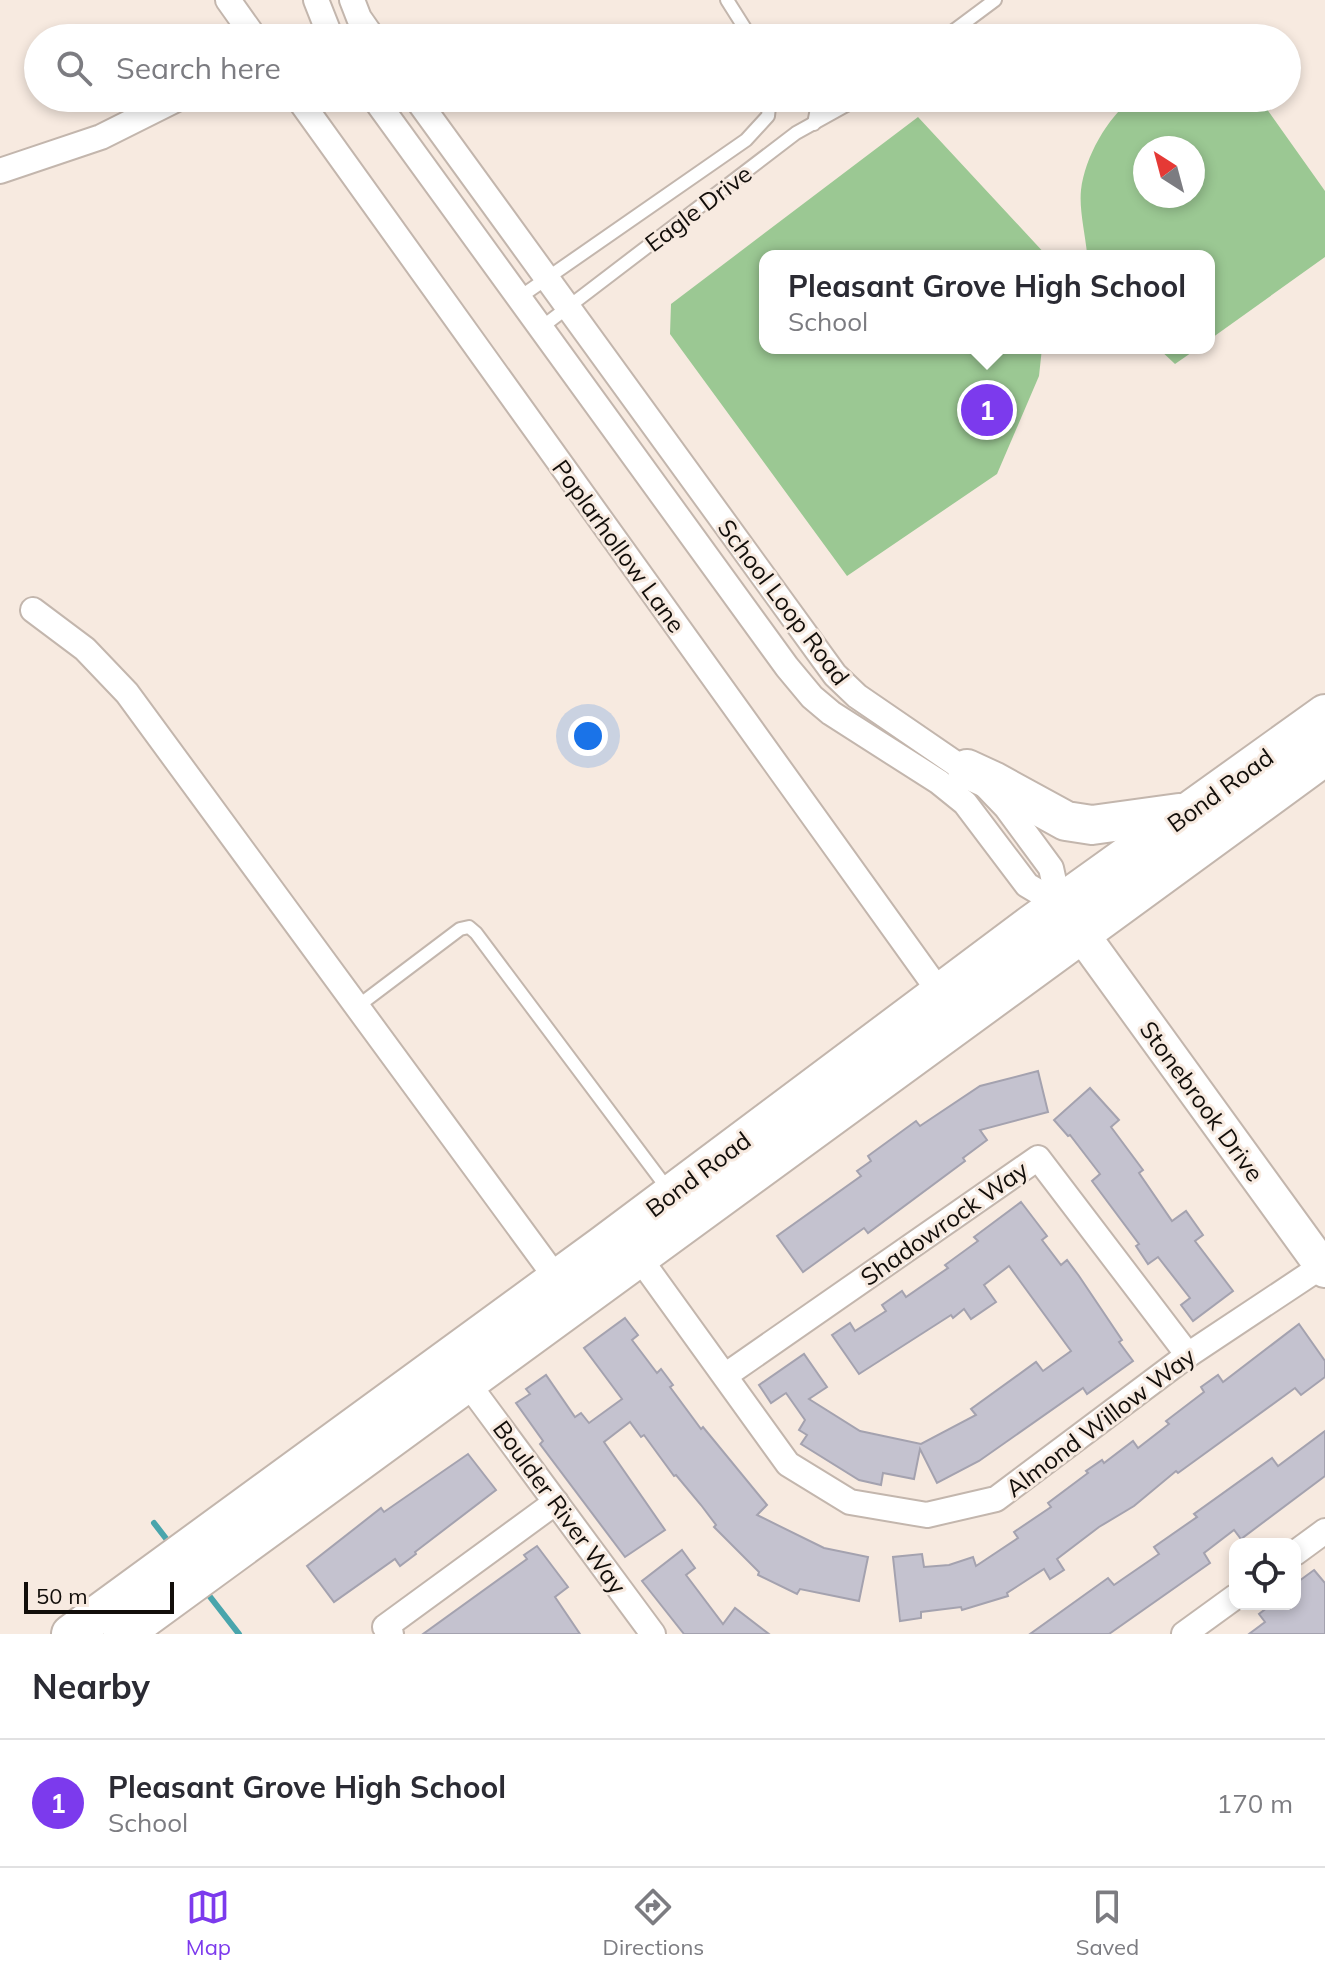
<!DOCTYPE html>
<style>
body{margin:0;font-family:Mulish,sans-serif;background:#f7f7f7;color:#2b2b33}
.controls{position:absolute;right:24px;bottom:24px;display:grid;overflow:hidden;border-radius:16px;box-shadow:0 4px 12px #0003}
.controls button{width:72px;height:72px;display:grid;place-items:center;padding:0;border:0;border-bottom:2px solid #e1e1e2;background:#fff;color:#2b2b33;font:40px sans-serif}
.compass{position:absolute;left:1133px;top:136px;width:72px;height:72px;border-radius:50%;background:#fff;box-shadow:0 4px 12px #0003;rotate:324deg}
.scale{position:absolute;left:24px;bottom:20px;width:150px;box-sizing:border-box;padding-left:8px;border:4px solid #120e0a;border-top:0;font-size:22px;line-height:28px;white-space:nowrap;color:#120e0a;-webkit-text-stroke:6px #f7eae0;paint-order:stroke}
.you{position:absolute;left:588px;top:736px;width:28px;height:28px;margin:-20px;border:6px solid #fff;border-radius:50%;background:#1a73e8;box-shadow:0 0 0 12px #1a73e833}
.badge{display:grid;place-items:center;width:52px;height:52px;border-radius:50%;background:#7c3aed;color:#fff;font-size:26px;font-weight:700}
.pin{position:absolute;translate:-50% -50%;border:4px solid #fff;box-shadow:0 2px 8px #0006}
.popup{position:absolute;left:759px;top:250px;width:456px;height:104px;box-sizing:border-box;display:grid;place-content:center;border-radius:16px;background:#fff;filter:drop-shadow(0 2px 6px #0005);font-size:26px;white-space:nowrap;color:#7c7c81}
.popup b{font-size:30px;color:#2b2b33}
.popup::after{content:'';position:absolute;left:50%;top:100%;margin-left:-16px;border:16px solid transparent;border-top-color:#fff}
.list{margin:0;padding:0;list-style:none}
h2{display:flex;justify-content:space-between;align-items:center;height:104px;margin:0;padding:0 32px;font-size:34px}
h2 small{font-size:26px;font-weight:400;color:#7c7c81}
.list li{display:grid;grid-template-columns:52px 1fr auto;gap:24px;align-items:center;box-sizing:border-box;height:128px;padding:0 32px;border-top:2px solid #e1e1e2}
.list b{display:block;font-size:30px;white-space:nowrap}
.list p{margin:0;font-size:26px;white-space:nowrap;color:#7c7c81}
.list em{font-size:26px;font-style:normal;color:#7c7c81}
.icon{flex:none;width:44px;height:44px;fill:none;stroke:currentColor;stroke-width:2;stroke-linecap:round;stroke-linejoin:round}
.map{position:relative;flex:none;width:1325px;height:1634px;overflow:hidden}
.search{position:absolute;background:#fff;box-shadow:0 4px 12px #0003;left:24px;right:24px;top:24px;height:88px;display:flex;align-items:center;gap:20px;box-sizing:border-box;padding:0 28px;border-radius:44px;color:#7c7c81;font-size:30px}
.sheet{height:232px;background:#fff}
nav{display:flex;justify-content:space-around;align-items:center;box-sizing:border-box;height:112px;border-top:2px solid #e1e1e2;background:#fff;font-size:22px;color:#7c7c81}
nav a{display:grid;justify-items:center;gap:4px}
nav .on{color:#7c3aed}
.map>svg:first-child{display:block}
</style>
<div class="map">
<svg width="1325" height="1634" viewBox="0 0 1325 1634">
<rect width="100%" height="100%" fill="#f7eae0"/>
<g fill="#9bc893" fill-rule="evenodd">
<path d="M1133 98H1259L1325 191V257L1209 340V256H1089L1087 253C1085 233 1079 209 1081 190 1085 157 1107 118 1133 98ZM1145 148H1193V196H1145Z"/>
<polygon points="918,117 1047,256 765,256 765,348 1042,348 1039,376 997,474 847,576 670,334 671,304"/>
<polygon points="1158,348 1198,348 1175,364"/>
</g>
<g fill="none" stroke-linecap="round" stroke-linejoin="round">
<g stroke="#49a5ac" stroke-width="6">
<polyline points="154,1523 171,1545"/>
<polyline points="204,1589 239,1634"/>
</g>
</g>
<g fill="#c4c2cf" stroke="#a4a2af" stroke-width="2">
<polygon points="1038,1071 1048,1112 980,1130 987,1140 963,1158 965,1161 868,1233 864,1228 803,1272 777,1236 861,1176 857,1171 871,1161 868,1156 916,1121 920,1126 980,1086"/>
<polygon points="1090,1088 1119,1120 1111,1127 1143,1170 1139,1173 1172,1221 1186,1211 1203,1235 1195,1241 1233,1291 1193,1321 1181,1305 1190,1298 1158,1257 1148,1264 1136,1246 1139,1244 1092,1181 1100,1174 1070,1135 1068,1136 1054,1120"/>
<polygon points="1021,1202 1047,1236 1042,1240 1061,1265 1067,1260 1079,1276 1122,1340 1119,1342 1133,1361 1087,1394 1083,1388 979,1461 937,1483 920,1449 914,1479 883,1473 881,1485 859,1480 801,1444 807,1435 799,1430 805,1420 786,1393 771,1403 759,1385 804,1354 827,1387 809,1399 860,1431 921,1444 976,1415 971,1409 1036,1362 1043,1371 1071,1351 1009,1266 984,1285 996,1302 971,1319 964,1309 953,1318 951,1315 859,1374 832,1335 850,1323 855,1331 886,1311 882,1305 902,1291 906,1297 948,1268 945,1265 978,1241 974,1237"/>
<polygon points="625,1318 638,1335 632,1340 657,1373 661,1369 673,1385 670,1387 701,1429 703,1427 767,1505 757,1515 824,1548 868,1557 859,1601 800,1589 797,1594 758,1575 759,1572 714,1527 716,1525 701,1505 676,1475 674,1476 644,1435 641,1437 630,1422 604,1442 665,1530 625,1557 540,1444 543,1441 516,1403 530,1394 526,1389 546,1375 575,1417 581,1413 589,1423 622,1399 584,1348"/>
<polygon points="1299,1324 1325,1361 1325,1377 1301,1395 1295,1388 1178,1473 1176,1471 1134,1506 1099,1527 1057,1559 1064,1570 1050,1579 1044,1569 1007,1593 1008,1596 962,1610 961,1607 921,1612 921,1618 900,1621 893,1557 922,1554 924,1567 949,1565 973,1557 976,1566 1018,1538 1014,1532 1051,1507 1048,1503 1088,1473 1086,1471 1102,1460 1104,1463 1133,1441 1138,1448 1169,1424 1166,1421 1204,1392 1201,1387 1218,1375 1223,1382"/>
<polygon points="1325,1431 1325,1476 1241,1539 1234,1530 1204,1553 1210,1563 1109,1634 1030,1634 1108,1578 1114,1585 1159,1554 1154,1547 1197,1517 1194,1514 1272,1458 1278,1466"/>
<polygon points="468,1454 496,1490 415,1552 416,1554 400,1566 395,1559 334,1602 307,1566 381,1508 384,1512"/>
<polygon points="537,1546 568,1587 555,1597 580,1634 423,1634 527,1559 524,1555"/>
<polygon points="682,1550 695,1568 686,1575 723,1624 735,1608 769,1634 684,1634 642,1581"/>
<polygon points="1314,1570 1325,1583 1325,1634 1249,1634 1265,1622 1259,1614 1272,1604 1295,1604 1295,1584"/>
</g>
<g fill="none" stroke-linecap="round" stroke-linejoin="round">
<g stroke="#c3b6ad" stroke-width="16">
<g id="lane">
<polyline points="727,0 751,38"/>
<polyline points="944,38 995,0"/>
<polyline points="814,124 819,98"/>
<polyline points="520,297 746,140 768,116 770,98"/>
<polyline points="542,327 796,133 859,98"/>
<polyline points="358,1006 460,929 469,927 476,933 670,1192"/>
</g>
</g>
<g stroke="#c3b6ad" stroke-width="28">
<g id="street">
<polyline points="228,0 255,38"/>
<polyline points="316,0 331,38"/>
<polyline points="352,0 359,18 373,38"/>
<polyline points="298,98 941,994"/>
<polyline points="374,98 787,667 812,697 831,713 939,782 965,803 1027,885 1059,904"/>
<polyline points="416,98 835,675 857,696 981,781 1006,807 1051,868 1059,904"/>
<polyline points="0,171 101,137 179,98"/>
<polyline points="33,610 85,649 127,693 557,1279"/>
<polyline points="638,1256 788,1464 850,1502 927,1515 996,1499 1188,1355 1322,1266"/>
<polyline points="726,1375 1038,1158 1188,1355"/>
<polyline points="466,1381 653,1634"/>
<polyline points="1295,1553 1325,1531"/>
<polyline points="391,1634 385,1627 556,1502"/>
<polyline points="1184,1634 1235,1597"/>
</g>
</g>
<g stroke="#c3b6ad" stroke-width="38">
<polyline id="secondary" points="1067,914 1325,1270"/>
</g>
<g stroke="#c3b6ad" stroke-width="42">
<g id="primary">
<polyline points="967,769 993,781 1066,821 1092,825 1179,813"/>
<polyline points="71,1634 602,1246 1032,924 1325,714"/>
<polyline points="123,1634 1325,756"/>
</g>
</g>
<use href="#lane" stroke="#fff" stroke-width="12"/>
<use href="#street" stroke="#fff" stroke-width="24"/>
<use href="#secondary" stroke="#fff" stroke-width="34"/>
<use href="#primary" stroke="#fff" stroke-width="38"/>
</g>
<g text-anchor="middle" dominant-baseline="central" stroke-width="6" stroke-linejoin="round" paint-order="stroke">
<g font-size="24" fill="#120e0a" stroke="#f7eae0">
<text transform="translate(698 208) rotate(-37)">Eagle Drive</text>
<text transform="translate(619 546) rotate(54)">Poplarhollow Lane</text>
<text transform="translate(784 602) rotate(53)">School Loop Road</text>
<text transform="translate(1220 790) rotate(-36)">Bond Road</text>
<text transform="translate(1202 1101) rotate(54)">Stonebrook Drive</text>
<text transform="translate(698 1174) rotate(-37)">Bond Road</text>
<text transform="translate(944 1223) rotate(-35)">Shadowrock Way</text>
<text transform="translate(1100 1422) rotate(-37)">Almond Willow Way</text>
<text transform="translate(560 1507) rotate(54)">Boulder River Way</text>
</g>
</g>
</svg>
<div class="controls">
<button><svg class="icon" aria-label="locate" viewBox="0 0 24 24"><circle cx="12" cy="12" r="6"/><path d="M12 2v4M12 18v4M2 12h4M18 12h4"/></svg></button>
</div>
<svg class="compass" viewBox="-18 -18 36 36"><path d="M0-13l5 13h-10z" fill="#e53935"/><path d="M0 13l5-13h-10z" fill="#7c7c81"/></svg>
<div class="scale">50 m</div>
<div class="you"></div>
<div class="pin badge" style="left:987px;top:410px">1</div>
<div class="popup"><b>Pleasant Grove High School</b>School</div>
<div class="search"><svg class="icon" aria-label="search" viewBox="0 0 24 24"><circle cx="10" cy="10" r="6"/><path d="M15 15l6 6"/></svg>Search here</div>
</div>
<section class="sheet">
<h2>Nearby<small></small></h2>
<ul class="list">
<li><span class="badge">1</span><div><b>Pleasant Grove High School</b><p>School</p></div><em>170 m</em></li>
</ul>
</section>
<nav>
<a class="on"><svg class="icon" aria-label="map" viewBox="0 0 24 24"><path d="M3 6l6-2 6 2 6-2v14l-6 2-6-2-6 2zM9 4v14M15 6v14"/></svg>Map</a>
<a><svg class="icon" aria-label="directions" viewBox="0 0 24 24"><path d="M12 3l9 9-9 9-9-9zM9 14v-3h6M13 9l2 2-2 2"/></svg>Directions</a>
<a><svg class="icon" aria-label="saved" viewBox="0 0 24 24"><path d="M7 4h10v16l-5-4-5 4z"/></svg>Saved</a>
</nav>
